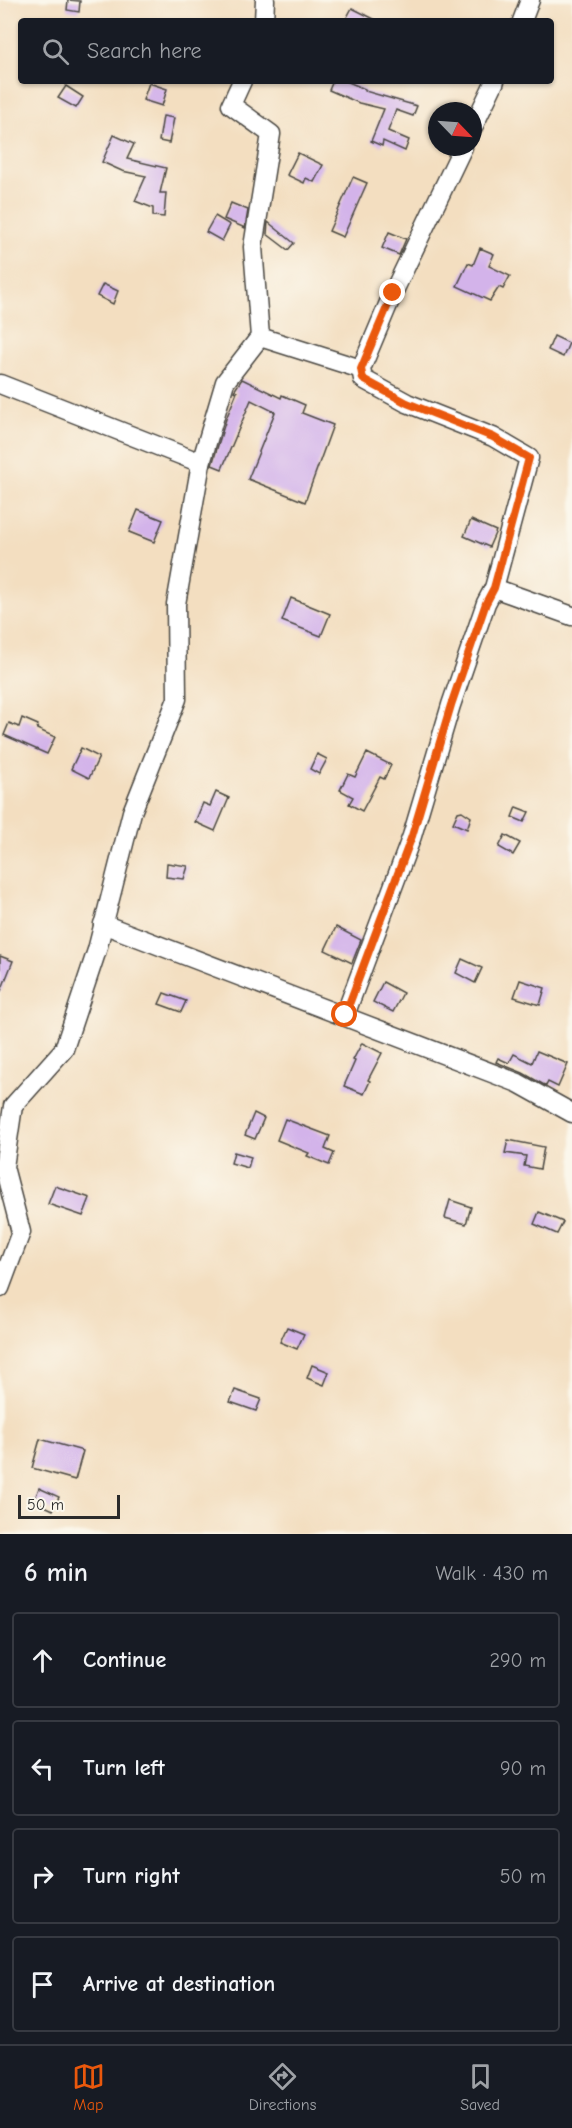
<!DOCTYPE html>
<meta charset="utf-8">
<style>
body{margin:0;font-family:"Comic Neue",sans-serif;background:#242831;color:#f1f3f6}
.compass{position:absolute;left:428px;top:102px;width:54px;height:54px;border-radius:50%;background:#171b24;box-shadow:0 2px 4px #0004;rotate:115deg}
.scale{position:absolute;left:18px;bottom:15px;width:102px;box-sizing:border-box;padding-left:6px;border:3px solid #2b2b2b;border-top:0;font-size:16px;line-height:21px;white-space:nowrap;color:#2b2b2b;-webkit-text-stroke:4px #fbf7ec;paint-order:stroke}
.stop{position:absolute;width:18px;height:18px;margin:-14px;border:4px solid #ea580c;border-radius:50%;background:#fff}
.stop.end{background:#ea580c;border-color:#fff;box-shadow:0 2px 6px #0008}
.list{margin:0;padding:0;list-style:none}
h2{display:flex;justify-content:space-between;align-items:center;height:78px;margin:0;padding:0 24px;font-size:26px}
h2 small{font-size:20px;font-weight:400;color:#9ea1a6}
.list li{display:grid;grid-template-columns:39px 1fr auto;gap:18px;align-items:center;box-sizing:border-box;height:96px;margin:0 12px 12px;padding:0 12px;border:2px solid #363941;border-radius:6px}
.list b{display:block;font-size:22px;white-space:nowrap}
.list em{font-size:20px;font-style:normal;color:#9ea1a6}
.icon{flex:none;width:33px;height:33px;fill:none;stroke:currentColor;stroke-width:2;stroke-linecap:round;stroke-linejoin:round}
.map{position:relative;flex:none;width:572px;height:1534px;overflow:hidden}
.search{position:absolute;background:#171b24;box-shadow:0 2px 4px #0004;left:18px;right:18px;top:18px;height:66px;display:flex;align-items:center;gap:15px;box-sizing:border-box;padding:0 21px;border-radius:6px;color:#9ea1a6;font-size:22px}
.sheet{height:510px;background:#171b24}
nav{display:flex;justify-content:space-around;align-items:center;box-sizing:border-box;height:84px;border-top:2px solid #363941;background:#171b24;font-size:16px;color:#9ea1a6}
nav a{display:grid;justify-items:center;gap:3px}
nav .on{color:#ea580c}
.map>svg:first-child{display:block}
</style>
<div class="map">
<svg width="572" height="1534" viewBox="0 0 572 1534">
<rect width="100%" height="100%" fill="#fbf7ec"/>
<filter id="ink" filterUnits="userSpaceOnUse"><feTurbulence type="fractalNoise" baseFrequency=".0167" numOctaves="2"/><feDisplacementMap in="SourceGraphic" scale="12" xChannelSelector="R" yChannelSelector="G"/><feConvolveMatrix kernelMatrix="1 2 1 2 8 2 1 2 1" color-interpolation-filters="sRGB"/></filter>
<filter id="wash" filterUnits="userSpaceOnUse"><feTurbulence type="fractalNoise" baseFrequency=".008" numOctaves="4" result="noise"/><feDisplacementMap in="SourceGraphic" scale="24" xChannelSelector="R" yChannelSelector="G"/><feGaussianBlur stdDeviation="1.35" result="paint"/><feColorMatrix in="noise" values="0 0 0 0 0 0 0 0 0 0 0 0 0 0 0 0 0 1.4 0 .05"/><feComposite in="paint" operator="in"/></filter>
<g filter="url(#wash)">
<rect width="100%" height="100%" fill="#f3dec0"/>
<g id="blocks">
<g fill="#d3b3ea">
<polygon points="68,0 80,1 79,12 67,10"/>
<polygon points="352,8 378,21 345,21"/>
<polygon points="333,81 346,81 365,89 365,91 417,106 413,116 396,110 388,131 409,140 405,151 383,141 382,146 371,141 384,109 359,103 329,90"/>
<polygon points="149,83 167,89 162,106 143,100"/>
<polygon points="66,86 83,97 76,108 58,98"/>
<polygon points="163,116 174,118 169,143 159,141"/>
<polygon points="114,135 134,144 127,159 166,168 160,193 166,193 164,217 153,216 153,208 135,201 146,176 122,171 102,162"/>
<polygon points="298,153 323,165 314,182 306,178 304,183 287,175"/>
<polygon points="353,177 367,183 343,237 329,231"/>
<polygon points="231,203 248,210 245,228 224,219"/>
<polygon points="215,216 230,225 222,241 206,232"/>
<polygon points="268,222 294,243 288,250 267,234"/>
<polygon points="389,232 406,239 399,255 382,248"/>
<polygon points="480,248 494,254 489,266 510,276 503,289 499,287 490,301 457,286 468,263 473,265"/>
<polygon points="103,284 118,291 113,304 97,296"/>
<polygon points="554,336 569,343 563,357 548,350"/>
<polygon points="242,379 281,398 282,395 305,405 302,413 333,425 305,502 248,479 275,412 251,400 222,469 212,465 226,419 237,392 234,391"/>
<polygon points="138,510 163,520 154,542 129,532"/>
<polygon points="471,520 496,531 489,547 464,536"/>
<polygon points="291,598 330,614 321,636 282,621"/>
<polygon points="22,718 38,725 37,729 55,737 47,754 4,735 9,723 19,727"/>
<polygon points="81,748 99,757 89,778 71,769"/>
<polygon points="367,753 391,765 384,779 380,777 362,811 349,804 353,797 340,790 348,774 355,777"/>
<polygon points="317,754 327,759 319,774 310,769"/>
<polygon points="216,792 229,798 215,831 195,822 203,803 210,806"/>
<polygon points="516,807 529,812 524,822 512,817"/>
<polygon points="462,811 471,817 467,829 453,823 458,812"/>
<polygon points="505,835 520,843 513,855 499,847"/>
<polygon points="167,863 188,866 184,879 166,877"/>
<polygon points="336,927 361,940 352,963 325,950"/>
<polygon points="0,956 13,961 1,991 0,991"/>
<polygon points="462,959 482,968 475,983 456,973"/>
<polygon points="520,980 545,988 540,1005 514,997"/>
<polygon points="383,982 403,993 393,1012 373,1002"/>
<polygon points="164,993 186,1001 181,1012 159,1004"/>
<polygon points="362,1043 382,1053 368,1080 370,1081 364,1094 344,1086 355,1061 353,1060"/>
<polygon points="537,1051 568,1064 558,1087 548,1082 546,1086 523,1073 496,1062 498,1058 509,1063 514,1054 532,1063"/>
<polygon points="254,1113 264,1118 255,1139 245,1135"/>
<polygon points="285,1119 330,1136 325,1149 334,1153 329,1165 307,1156 309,1153 277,1140"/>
<polygon points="508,1140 544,1147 540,1169 524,1166 526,1156 505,1153"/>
<polygon points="234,1152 251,1157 248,1168 231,1163"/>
<polygon points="55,1186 90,1198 83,1216 48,1204"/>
<polygon points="450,1200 471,1207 466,1224 445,1218"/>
<polygon points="539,1212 563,1222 557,1234 534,1224"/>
<polygon points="287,1327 304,1334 297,1349 280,1342"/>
<polygon points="312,1365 329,1372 324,1385 307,1378"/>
<polygon points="235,1390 261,1399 256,1411 230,1402"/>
<polygon points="40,1439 83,1451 75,1480 32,1468"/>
<polygon points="39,1488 59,1497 53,1510 34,1501"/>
</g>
</g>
</g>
<g filter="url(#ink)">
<use href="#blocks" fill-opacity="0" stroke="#494641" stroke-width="1.5"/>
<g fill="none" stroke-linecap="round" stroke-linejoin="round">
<g stroke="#494641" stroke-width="21">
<g id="minor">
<polyline points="264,21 265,0"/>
<polyline points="522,21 530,0"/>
<polyline points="473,127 495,81"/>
<polyline points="260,337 361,369"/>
<polyline points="0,384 201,463"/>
<polyline points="494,588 572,616"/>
<polyline points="103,924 518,1083 572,1113"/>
<polyline points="345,1015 412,836 451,705 486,603 494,588 529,458 493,437 407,403 363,379 361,369 393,293 463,147"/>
<polyline points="0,1288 21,1232 4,1167 13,1106 64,1049 97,950 132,812 177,699 176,604 201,463 225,382 260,337 253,247 271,134 231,105 242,81"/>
</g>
</g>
<use href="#minor" stroke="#fff" stroke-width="18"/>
</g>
</g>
<g fill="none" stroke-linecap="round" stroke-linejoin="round" filter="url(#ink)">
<polyline stroke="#ea580c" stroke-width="8" points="345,1015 412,836 451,705 486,603 494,588 529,458 493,437 407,403 363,379 361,369 393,293"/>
</g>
</svg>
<svg class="compass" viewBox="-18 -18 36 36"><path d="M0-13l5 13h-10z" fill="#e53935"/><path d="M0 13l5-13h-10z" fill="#9ea1a6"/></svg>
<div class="scale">50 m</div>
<div class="stop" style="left:345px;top:1015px"></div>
<div class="stop end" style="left:393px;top:293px"></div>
<div class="search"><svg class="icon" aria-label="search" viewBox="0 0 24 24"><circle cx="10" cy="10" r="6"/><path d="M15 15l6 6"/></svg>Search here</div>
</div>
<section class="sheet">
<h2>6 min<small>Walk · 430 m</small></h2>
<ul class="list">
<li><svg class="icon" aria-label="ahead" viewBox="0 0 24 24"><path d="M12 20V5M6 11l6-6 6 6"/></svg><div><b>Continue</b></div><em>290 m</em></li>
<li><svg class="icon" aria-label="left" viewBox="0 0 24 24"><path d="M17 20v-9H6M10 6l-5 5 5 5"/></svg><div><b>Turn left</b></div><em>90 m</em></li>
<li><svg class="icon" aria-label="right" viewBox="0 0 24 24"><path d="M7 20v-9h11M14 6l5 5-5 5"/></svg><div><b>Turn right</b></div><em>50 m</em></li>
<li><svg class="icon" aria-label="arrive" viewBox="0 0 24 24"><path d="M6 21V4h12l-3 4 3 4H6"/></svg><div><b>Arrive at destination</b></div></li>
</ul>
</section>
<nav>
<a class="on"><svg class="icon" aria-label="map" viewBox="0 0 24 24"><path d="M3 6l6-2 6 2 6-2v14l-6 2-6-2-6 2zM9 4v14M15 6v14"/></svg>Map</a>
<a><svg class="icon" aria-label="directions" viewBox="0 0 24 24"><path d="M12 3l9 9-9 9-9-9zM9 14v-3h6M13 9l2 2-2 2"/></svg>Directions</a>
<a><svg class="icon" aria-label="saved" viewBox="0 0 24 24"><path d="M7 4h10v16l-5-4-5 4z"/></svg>Saved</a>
</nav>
